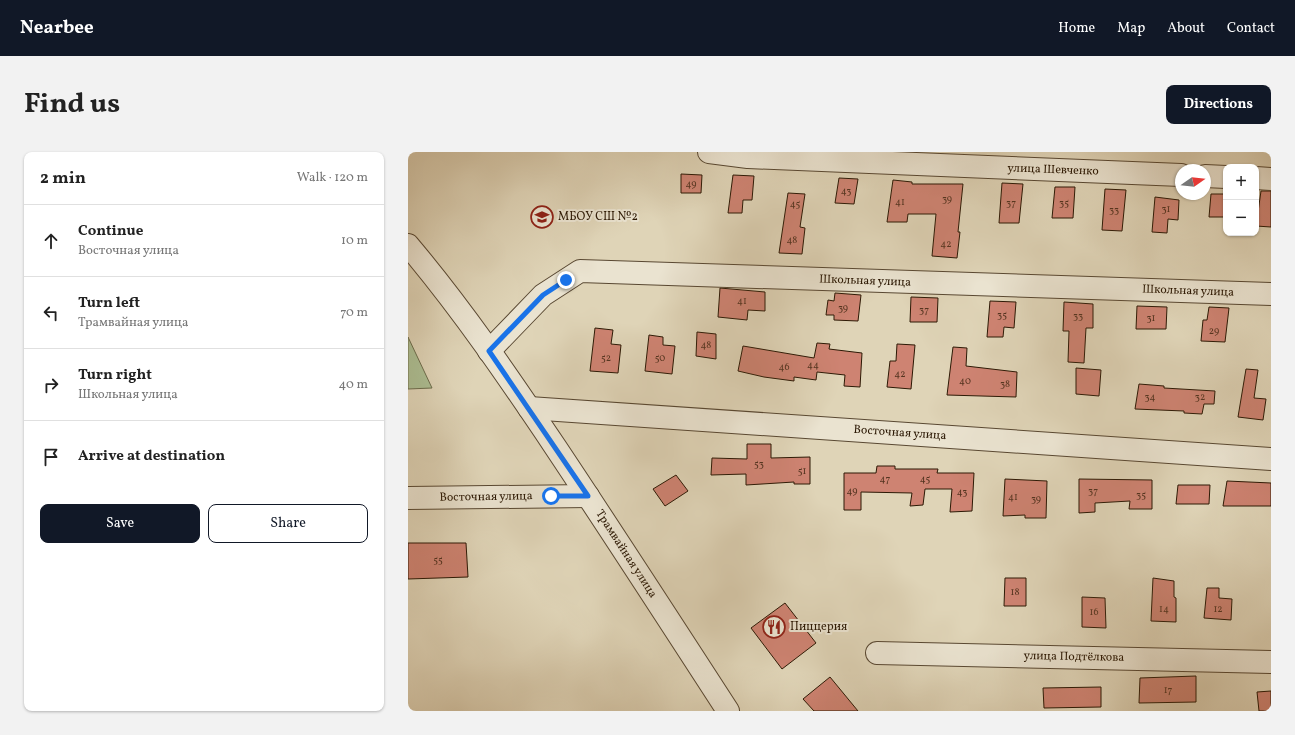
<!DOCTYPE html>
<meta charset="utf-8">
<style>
body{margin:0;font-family:Vollkorn,serif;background:#f2f2f2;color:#222}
.controls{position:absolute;right:12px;top:12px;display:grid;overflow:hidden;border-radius:8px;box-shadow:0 1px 3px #0004}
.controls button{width:36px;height:36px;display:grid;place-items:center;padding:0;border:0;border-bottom:1px solid #e0e0e0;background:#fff;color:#222;font:20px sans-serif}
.compass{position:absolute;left:767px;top:12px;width:36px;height:36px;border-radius:50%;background:#fff;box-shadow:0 1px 3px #0004;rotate:76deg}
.stop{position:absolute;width:12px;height:12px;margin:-9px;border:3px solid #1a73e8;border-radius:50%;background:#fff}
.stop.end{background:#1a73e8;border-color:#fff;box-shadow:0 1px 4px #0008}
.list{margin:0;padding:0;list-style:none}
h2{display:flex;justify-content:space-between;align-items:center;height:52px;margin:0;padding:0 16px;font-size:17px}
h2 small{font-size:13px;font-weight:400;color:#767676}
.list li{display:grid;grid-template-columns:26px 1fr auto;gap:12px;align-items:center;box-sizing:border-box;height:72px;padding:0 16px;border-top:1px solid #e0e0e0}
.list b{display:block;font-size:15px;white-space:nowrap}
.list p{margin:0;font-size:13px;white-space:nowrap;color:#767676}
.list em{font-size:13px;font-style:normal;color:#767676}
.actions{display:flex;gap:8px;padding:12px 16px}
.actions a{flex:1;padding:9px 0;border:1px solid #111827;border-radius:8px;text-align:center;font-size:14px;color:#111827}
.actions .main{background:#111827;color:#fff}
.icon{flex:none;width:22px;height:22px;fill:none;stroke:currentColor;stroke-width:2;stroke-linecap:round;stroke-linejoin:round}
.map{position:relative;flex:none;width:863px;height:559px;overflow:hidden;border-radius:8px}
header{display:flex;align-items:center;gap:24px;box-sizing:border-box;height:56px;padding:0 20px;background:#111827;color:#fff}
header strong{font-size:19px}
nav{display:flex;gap:22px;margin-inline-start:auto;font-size:14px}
.intro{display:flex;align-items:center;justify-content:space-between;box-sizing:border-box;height:96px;padding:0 24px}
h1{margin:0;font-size:28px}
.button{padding:10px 18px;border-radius:8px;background:#111827;color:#fff;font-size:14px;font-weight:700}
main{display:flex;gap:24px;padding:0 24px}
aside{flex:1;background:#fff;border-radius:8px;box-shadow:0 1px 3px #0004}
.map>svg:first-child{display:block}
</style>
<header>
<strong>Nearbee</strong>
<nav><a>Home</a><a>Map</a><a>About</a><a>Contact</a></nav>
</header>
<div class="intro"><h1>Find us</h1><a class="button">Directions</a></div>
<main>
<aside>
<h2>2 min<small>Walk · 120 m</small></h2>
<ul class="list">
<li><svg class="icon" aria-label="ahead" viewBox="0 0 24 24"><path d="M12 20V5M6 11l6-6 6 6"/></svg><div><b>Continue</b><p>Восточная улица</p></div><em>10 m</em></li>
<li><svg class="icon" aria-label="left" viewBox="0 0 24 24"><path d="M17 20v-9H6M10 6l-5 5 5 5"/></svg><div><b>Turn left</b><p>Трамвайная улица</p></div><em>70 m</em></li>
<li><svg class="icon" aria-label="right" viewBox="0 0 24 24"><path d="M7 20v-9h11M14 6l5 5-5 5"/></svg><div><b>Turn right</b><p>Школьная улица</p></div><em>40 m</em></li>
<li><svg class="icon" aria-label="arrive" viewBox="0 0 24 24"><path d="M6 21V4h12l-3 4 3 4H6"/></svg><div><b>Arrive at destination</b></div></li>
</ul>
<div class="actions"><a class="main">Save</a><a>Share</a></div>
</aside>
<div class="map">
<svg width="863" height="559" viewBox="0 0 863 559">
<rect width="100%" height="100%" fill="#dfd4b7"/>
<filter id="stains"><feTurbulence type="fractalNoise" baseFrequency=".005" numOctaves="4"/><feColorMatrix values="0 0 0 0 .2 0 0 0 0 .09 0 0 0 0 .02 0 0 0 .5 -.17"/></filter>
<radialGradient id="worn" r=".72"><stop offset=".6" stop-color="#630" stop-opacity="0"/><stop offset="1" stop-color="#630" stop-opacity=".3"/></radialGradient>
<polygon fill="#acbe93" stroke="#6c6c4c" points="0,185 24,236 0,237"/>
<g fill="#ce8372" stroke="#2c1905">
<polygon points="273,22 294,23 293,41 273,41"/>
<polygon points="325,23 346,24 344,48 335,48 334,61 320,61"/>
<polygon points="431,26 450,27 446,52 427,51"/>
<polygon points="485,28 504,30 504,32 555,32 550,80 552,80 549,106 524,104 528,62 500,62 499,70 479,70"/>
<polygon points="594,31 615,32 611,71 591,71"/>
<polygon points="647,35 667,35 665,66 644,66"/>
<polygon points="697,37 718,38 714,79 694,78"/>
<polygon points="853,39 863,39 863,75 848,74"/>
<polygon points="380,41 397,42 392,75 397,76 394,102 371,101"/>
<polygon points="803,42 818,42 818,65 801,65"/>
<polygon points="747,45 771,48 770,68 760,67 759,81 744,80"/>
<polygon points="312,136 357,140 357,159 340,158 339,168 310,165"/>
<polygon points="427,141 453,143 450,169 426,168 426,163 418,163 420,148 426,149"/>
<polygon points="503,145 530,146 529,170 502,170"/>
<polygon points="582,149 608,150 606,176 596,175 595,185 579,185"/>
<polygon points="656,150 685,152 685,176 678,176 676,211 660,210 661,179 655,179"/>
<polygon points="729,154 759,155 758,177 728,177"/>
<polygon points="801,155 821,156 817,190 793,189 795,168 799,168"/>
<polygon points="187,176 205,178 203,192 213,193 210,221 182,219"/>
<polygon points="289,180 308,182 308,207 288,204"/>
<polygon points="241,183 255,185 255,193 267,194 264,222 237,219"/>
<polygon points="409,191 422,192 421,197 454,201 452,235 436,234 437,223 409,220 408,228 386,225 386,229 356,225 330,219 335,194 406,206"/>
<polygon points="489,192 507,193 503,237 479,235 482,209 488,209"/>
<polygon points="545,195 559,196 558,214 609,220 608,245 539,243"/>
<polygon points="668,216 693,218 691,244 668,242"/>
<polygon points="838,217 850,218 846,246 858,247 855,268 830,265"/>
<polygon points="731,232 756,234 756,236 807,239 806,252 796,252 794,262 776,261 776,259 727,257"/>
<polygon points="339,292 363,292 363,306 402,305 402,332 386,332 386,330 338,333 338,322 303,323 304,306 339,307"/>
<polygon points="469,314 487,314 487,317 530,317 529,321 566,321 564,359 542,360 544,337 517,337 515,353 502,354 504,341 453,340 453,358 436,358 436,321 468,321"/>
<polygon points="268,323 280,339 257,354 245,337"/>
<polygon points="597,327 639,329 638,366 617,366 617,363 595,364"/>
<polygon points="671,327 744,328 744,357 721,357 722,349 687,351 687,360 671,361"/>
<polygon points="819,329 863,331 863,354 815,354"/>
<polygon points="770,333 802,333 801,352 768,352"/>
<polygon points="0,391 58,391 60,425 0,427"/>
<polygon points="597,426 618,426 618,454 596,454"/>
<polygon points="745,426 766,429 766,445 768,446 768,470 743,469"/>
<polygon points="799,436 811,436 811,446 824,447 823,468 796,466"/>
<polygon points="674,445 697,446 698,476 674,475"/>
<polygon points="377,451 408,491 374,517 343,476"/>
<polygon points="788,524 788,550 731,551 732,526"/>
<polygon points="422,525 450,559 406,559 395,547"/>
<polygon points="693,535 693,555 636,556 635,536"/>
<polygon points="863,539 863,559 851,559 849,540"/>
</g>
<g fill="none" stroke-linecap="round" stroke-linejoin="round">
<g stroke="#594832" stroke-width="24">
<g id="minor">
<polyline points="301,0 340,5 773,23"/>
<polyline points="797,24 818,25"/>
<polyline points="848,26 863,27"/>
<path d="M0 93C54 157 101 226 148 296 206 383 263 471 320 559"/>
<polyline points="81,199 135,143 172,119 863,142"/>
<polyline points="121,256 863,307"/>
<polyline points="0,346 180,344"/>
<polyline points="469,501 863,510"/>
</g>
</g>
<use href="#minor" stroke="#eae3d0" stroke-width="22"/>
</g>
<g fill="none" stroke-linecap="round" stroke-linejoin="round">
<polyline stroke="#1a73e8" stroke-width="5" points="143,344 180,344 81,199 135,143 158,128"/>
</g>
<defs>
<g id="school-ring" transform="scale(1.15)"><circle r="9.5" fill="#eae3d0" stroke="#8f2418" stroke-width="1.5"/><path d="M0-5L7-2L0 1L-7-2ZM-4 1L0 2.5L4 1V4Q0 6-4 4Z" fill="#8f2418"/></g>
<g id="restaurant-ring" transform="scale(1.15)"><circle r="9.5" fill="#eae3d0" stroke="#8f2418" stroke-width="1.5"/><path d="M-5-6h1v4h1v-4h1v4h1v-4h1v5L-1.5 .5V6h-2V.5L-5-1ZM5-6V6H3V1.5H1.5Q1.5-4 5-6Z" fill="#8f2418"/></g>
</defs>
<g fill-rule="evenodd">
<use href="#school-ring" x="134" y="65"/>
<use href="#restaurant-ring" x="366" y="475"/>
</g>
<g text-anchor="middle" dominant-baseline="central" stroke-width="4" stroke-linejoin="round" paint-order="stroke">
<g font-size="10" fill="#543420">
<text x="283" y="32">49</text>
<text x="438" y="39">43</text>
<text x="539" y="47">39</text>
<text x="492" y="50">41</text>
<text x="603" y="51">37</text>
<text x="656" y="51">35</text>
<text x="387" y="52">45</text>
<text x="758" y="57">31</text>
<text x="706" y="58">33</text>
<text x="384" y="88">48</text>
<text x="538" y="92">42</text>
<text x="334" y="149">41</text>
<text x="435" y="156">39</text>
<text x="516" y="158">37</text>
<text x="594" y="163">35</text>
<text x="670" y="164">33</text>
<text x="743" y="166">31</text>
<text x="806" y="179">29</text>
<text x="298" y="193">48</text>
<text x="198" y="206">52</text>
<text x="252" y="206">50</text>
<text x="405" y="213">44</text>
<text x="376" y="215">46</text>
<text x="492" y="222">42</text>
<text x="557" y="229">40</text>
<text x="597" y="232">38</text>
<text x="742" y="245">34</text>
<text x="792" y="245">32</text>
<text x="351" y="312">53</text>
<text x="394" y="319">51</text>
<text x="477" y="327">47</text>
<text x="517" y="327">45</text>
<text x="444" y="339">49</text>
<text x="685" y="339">37</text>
<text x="554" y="340">43</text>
<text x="733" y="343">35</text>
<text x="605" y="345">41</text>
<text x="628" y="347">39</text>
<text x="30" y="408">55</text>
<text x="607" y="440">18</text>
<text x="756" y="457">14</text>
<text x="810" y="457">12</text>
<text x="686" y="460">16</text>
<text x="760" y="538">17</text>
</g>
<g font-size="12" fill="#2c1905" stroke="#eae3d0">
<text transform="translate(645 18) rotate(2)">улица Шевченко</text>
<text transform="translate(457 129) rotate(2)">Школьная улица</text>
<text transform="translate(780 139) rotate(2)">Школьная улица</text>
<text transform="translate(492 281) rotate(4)">Восточная улица</text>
<text transform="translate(78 345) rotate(-1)">Восточная улица</text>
<text transform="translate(218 402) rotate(57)">Трамвайная улица</text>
<text transform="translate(666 505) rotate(1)">улица Подтёлкова</text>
</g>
<g font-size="12" fill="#2c1905" stroke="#eae3d0" text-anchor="start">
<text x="150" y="65">МБОУ СШ №2</text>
<text x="382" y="475">Пиццерия</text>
</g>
</g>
<rect width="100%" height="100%" filter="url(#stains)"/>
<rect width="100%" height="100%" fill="url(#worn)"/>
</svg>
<div class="controls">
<button>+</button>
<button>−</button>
</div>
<svg class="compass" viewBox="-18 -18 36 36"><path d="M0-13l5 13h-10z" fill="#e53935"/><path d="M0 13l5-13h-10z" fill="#767676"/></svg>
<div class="stop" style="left:143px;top:344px"></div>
<div class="stop end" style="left:158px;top:128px"></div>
</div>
</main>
